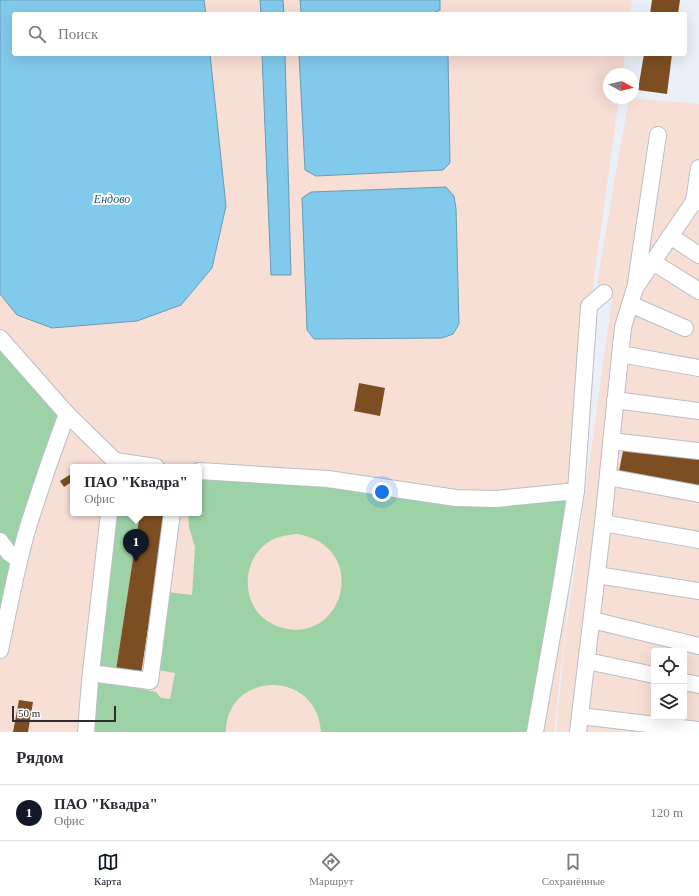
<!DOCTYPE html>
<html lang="ru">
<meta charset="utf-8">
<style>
body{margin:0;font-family:"Times New Roman",serif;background:#f2f2f3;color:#2b2b33}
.controls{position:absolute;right:12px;bottom:12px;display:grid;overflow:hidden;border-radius:4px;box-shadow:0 4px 16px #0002}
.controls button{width:36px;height:36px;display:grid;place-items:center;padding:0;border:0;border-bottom:1px solid #e1e1e2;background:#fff;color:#2b2b33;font:20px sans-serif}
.compass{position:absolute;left:603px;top:68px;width:36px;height:36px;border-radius:50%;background:#fff;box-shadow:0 4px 16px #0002;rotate:98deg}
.scale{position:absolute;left:12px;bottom:10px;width:104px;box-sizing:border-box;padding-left:4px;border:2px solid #2c2e31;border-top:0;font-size:11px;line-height:14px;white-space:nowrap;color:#2c2e31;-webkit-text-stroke:3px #fbfcfe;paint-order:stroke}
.you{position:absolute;left:382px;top:492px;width:14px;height:14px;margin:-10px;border:3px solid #fff;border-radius:50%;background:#1a73e8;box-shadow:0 0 0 6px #1a73e833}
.badge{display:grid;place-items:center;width:26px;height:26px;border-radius:50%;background:#111827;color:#fff;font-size:13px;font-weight:700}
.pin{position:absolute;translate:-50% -33px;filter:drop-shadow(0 1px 2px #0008)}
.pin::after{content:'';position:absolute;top:21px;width:14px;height:12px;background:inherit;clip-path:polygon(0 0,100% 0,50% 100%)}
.popup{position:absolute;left:70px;top:464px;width:132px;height:52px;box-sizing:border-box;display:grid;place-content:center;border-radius:4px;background:#fff;filter:drop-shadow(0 1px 3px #0005);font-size:13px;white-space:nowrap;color:#7c7c81}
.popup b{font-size:15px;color:#2b2b33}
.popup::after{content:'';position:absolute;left:50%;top:100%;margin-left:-8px;border:8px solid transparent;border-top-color:#fff}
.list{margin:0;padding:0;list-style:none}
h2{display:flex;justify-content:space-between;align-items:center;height:52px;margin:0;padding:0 16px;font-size:17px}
h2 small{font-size:13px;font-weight:400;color:#7c7c81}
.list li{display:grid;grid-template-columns:26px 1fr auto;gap:12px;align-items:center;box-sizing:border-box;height:56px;padding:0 16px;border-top:1px solid #e1e1e2}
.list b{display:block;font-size:15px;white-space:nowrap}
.list p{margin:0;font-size:13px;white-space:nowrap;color:#7c7c81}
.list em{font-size:13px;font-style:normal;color:#7c7c81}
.icon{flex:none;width:22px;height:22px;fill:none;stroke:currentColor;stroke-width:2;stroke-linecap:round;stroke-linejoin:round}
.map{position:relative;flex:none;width:699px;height:732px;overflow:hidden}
.search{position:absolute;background:#fff;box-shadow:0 4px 16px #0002;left:12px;right:12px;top:12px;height:44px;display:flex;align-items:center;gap:10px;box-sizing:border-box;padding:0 14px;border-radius:4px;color:#7c7c81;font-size:15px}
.sheet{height:108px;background:#fff}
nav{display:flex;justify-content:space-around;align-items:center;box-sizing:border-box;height:56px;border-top:1px solid #e1e1e2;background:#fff;font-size:11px;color:#7c7c81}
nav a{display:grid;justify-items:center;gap:2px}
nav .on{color:#111827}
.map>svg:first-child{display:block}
</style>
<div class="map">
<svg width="699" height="732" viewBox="0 0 699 732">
<rect width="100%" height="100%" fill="#ebeff8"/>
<g fill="#f8dfd6" fill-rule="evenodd">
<path d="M0 0H632L630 14H14V54H625L622 74H609V98H619L594 280 579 503 554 732H0ZM73 467H199V513H73Z"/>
<path d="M629 98 699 104V732H556L565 639 612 299 597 282ZM654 651H684V717H654Z"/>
</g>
<g fill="#9dd1a6" fill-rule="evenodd">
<polygon points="0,344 62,416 15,549 0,534"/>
<path d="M199 478 560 499 565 502 567 505 529 732H321C317 668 226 671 226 732H90L95 685 105 681 156 692 161 698 170 699 175 673 157 670 167 592 192 595 195 547 189 527 188 513H199ZM297 534C370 546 345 644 283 628 272 625 262 619 256 610 239 584 249 547 279 537 285 535 291 535 297 534Z"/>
<polygon points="113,513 140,513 116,670 100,666 97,663"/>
<polygon points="0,549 15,568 0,632"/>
</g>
<g fill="#82caec" stroke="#689bb4">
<polygon points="0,0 204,0 206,14 14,14 14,54 210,54 226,206 212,268 181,305 137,321 52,328 17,315 0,294"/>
<polygon points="260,0 283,0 284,14 261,14"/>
<polygon points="300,0 440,0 440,10 431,14 303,14 301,12"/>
<polygon points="262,54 285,54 291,275 271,275"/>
<polygon points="299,54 448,54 450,163 443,170 316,176 305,170"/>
<polygon points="446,187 454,196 456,209 459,324 453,334 442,338 314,339 307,330 302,198 311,192"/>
</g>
<g fill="#7d4e21">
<polygon points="652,0 680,0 678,14 650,14"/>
<polygon points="644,54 672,54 667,94 638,90"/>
<polygon points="359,383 385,388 380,416 354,411"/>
<polygon points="624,446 699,459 699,487 619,471"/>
<polygon points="71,474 73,481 64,487 60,481"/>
<polygon points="140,513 166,513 141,674 116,670"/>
<polygon points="19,700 33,702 28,732 13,732"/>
</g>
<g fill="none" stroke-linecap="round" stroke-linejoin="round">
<g stroke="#babec7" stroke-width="18">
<g id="minor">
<polyline points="695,203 694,202 699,168"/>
<polyline points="670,236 699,255"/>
<polyline points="653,262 699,291"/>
<polyline points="636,283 658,135"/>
<polyline points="630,304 685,328"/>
<path d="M0 338 67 414C53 451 40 489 28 527 16 567 9 609 0 650"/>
<polyline points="620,354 699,368"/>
<polyline points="615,400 699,411"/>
<polyline points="67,414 115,461 114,467"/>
<polyline points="611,441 699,451"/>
<polyline points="115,461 156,467"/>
<polyline points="199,471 328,479 456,498 496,499 576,491"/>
<polyline points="608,477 699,494"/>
<polyline points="603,523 699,540"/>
<polyline points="0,541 9,553 19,560"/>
<polyline points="597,575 699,591"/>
<polyline points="592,620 699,646"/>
<polyline points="587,661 654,675"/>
<polyline points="91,673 150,681 172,513"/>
<polyline points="684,682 699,685"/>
<polyline points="580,716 699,730"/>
<polyline points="86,732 90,681 109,513"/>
<polyline points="535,732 562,580 576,491 589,306 604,293"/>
<polyline points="578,732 603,523 623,327 635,288 699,194"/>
</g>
</g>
<use href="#minor" stroke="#fff" stroke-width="16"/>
</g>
<g text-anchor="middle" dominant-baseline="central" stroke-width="4" stroke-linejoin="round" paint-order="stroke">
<g font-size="12" font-style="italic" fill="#255d75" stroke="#fbfcfe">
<text x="112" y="199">Ендово</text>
</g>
</g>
</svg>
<div class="controls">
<button><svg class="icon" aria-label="locate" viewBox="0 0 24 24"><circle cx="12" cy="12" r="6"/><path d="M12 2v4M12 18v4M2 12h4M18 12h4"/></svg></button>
<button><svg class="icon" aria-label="layers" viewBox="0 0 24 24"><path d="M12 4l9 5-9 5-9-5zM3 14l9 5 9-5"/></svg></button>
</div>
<svg class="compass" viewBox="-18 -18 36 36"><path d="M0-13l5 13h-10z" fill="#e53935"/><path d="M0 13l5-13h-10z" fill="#7c7c81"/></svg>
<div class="scale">50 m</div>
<div class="you"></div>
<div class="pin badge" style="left:136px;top:562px">1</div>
<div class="popup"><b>ПАО &quot;Квадра&quot;</b>Офис</div>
<div class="search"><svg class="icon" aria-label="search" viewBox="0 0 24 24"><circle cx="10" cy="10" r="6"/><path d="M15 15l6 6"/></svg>Поиск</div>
</div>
<section class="sheet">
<h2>Рядом<small></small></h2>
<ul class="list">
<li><span class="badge">1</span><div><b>ПАО &quot;Квадра&quot;</b><p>Офис</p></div><em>120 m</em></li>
</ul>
</section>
<nav>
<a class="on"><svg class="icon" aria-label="map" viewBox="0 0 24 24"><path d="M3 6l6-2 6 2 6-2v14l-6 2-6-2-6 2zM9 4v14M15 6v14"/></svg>Карта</a>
<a><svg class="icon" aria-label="directions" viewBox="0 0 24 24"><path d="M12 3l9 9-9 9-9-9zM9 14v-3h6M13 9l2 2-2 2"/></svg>Маршрут</a>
<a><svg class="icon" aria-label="saved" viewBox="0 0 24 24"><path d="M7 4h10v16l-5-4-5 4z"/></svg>Сохранённые</a>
</nav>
